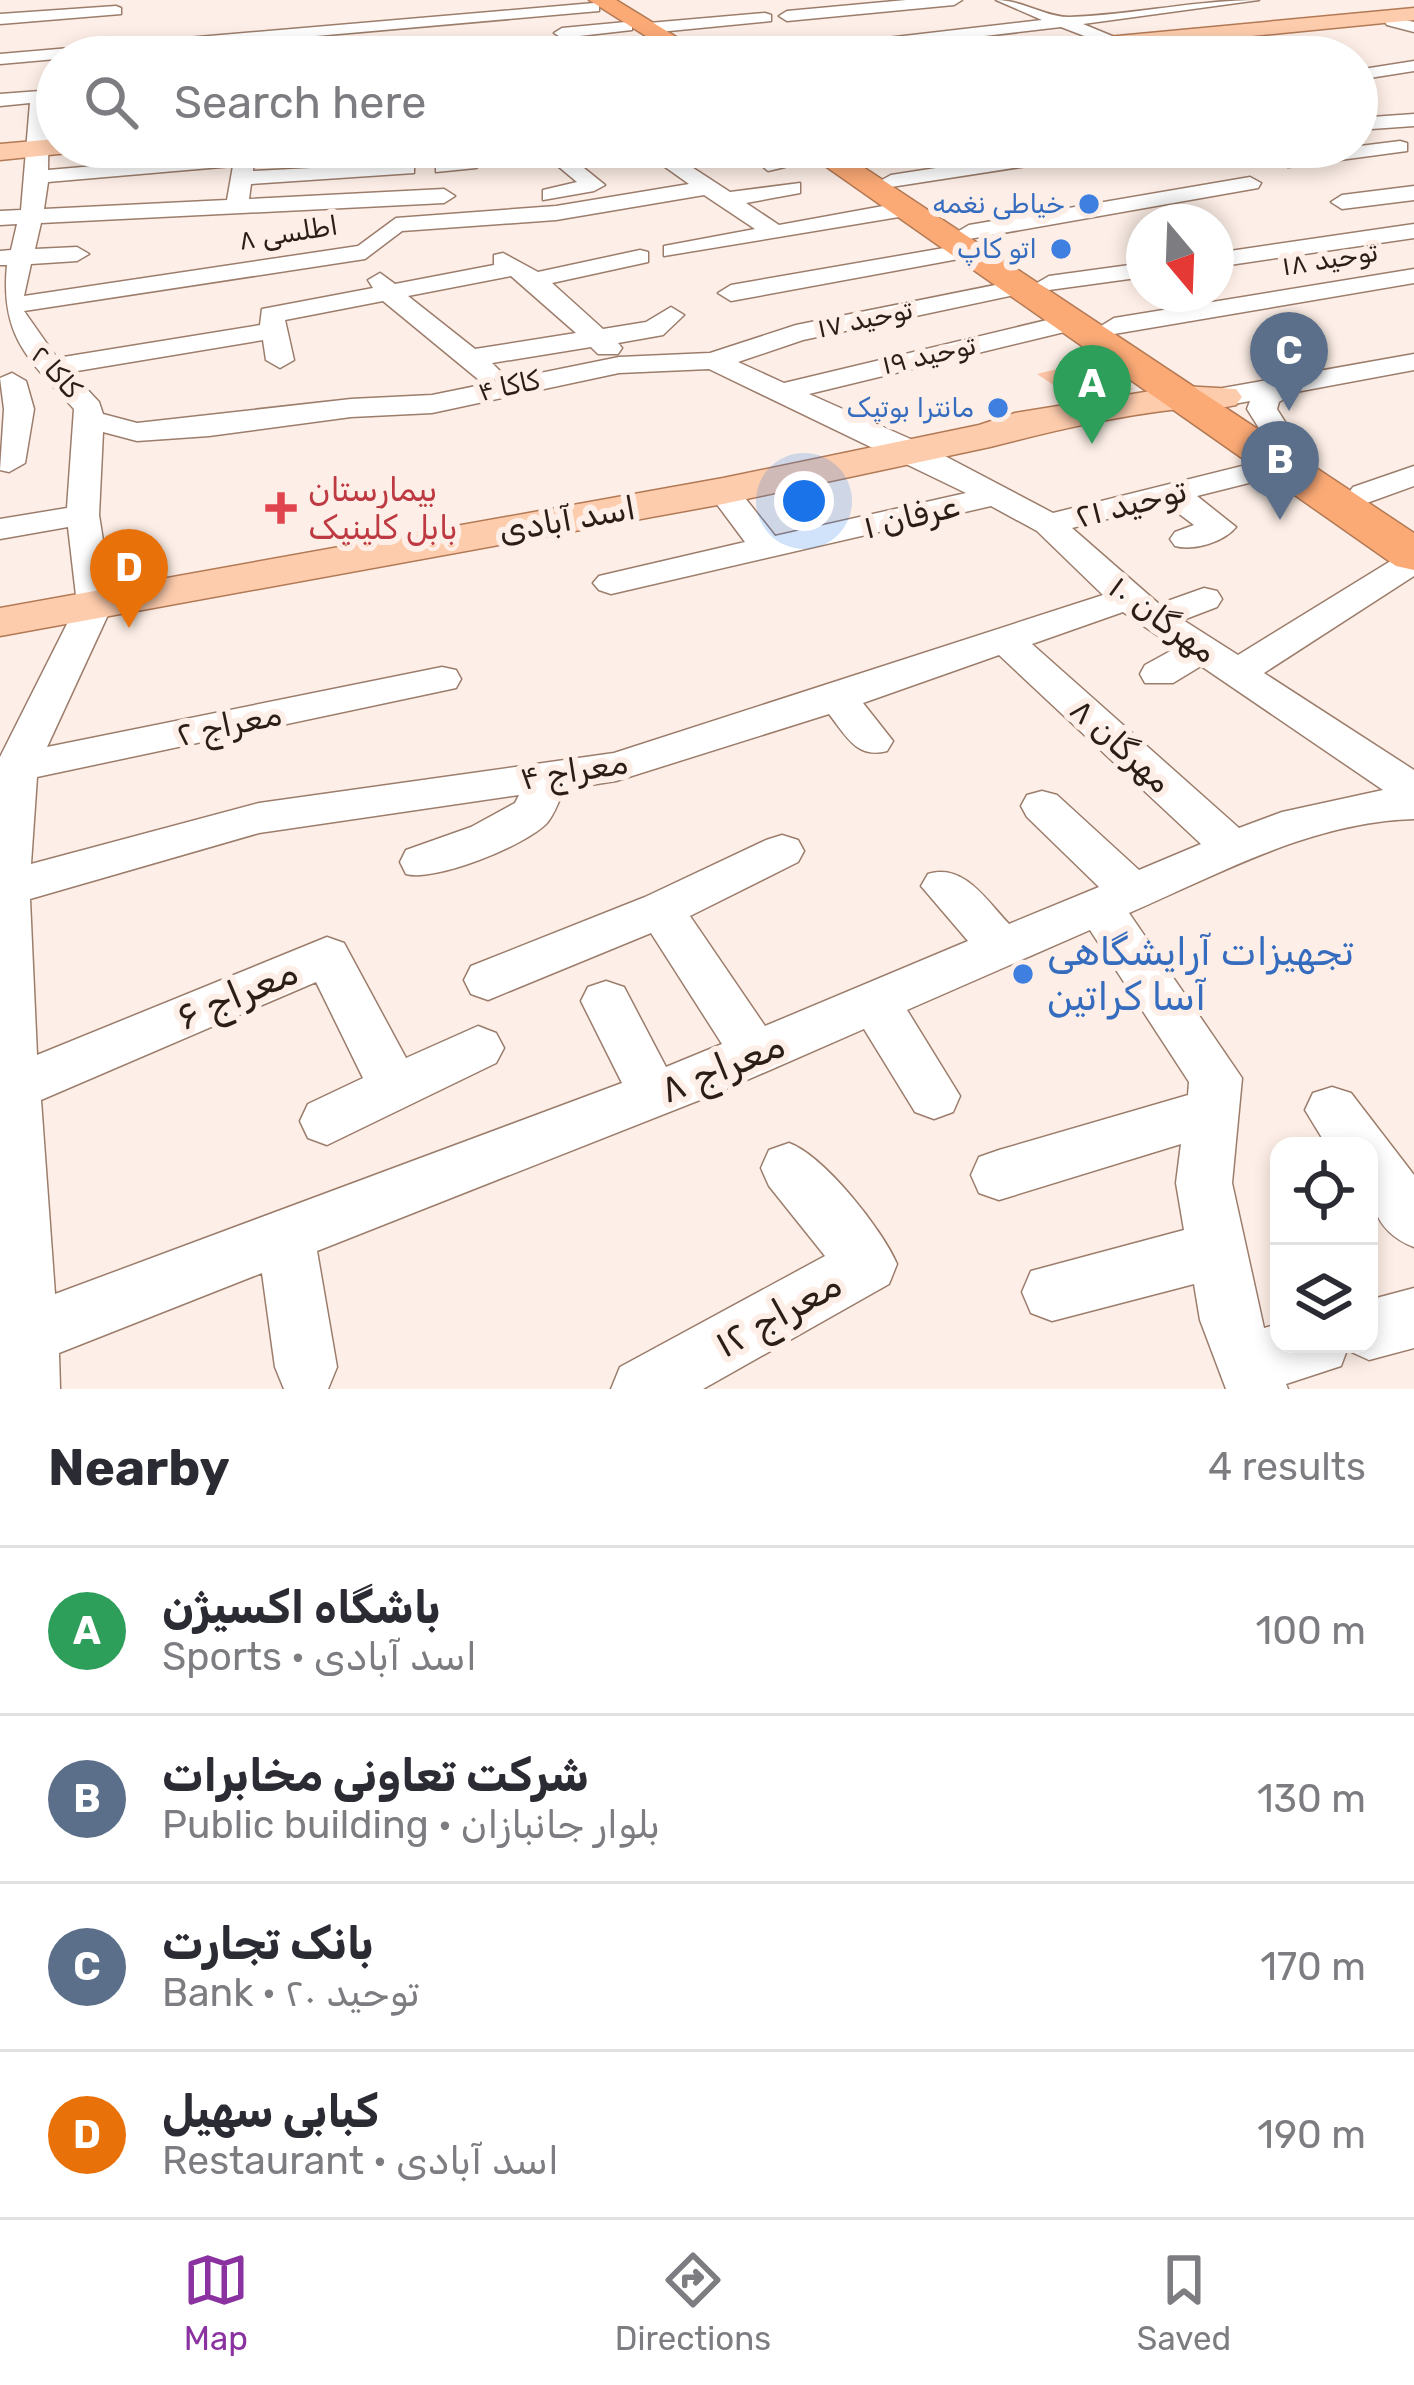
<!DOCTYPE html>
<meta charset="utf-8">
<style>
body{margin:0;font-family:Rubik,"Noto Sans Arabic",sans-serif;background:#f7f7f7;color:#2b2b33}
.controls{position:absolute;right:36px;bottom:36px;display:grid;overflow:hidden;border-radius:24px;box-shadow:0 6px 18px #0003}
.controls button{width:108px;height:108px;display:grid;place-items:center;padding:0;border:0;border-bottom:3px solid #e1e1e2;background:#fff;color:#2b2b33;font:60px sans-serif}
.compass{position:absolute;left:1126px;top:204px;width:108px;height:108px;border-radius:50%;background:#fff;box-shadow:0 6px 18px #0003;rotate:161deg}
.you{position:absolute;left:804px;top:501px;width:42px;height:42px;margin:-30px;border:9px solid #fff;border-radius:50%;background:#1a73e8;box-shadow:0 0 0 18px #1a73e833}
.badge{display:grid;place-items:center;width:78px;height:78px;border-radius:50%;background:#8a33a0;color:#fff;font-size:39px;font-weight:700}
.pin{position:absolute;translate:-50% -99px;filter:drop-shadow(0 3px 6px #0008)}
.pin::after{content:'';position:absolute;top:63px;width:42px;height:36px;background:inherit;clip-path:polygon(0 0,100% 0,50% 100%)}
.list{margin:0;padding:0;list-style:none}
h2{display:flex;justify-content:space-between;align-items:center;height:156px;margin:0;padding:0 48px;font-size:51px}
h2 small{font-size:39px;font-weight:400;color:#7c7c81}
.list li{display:grid;grid-template-columns:78px 1fr auto;gap:36px;align-items:center;box-sizing:border-box;height:168px;padding:0 48px;border-top:3px solid #e1e1e2}
.list b{display:block;font-size:45px;white-space:nowrap}
.list p{margin:0;font-size:39px;white-space:nowrap;color:#7c7c81}
.list em{font-size:39px;font-style:normal;color:#7c7c81}
.icon{flex:none;width:66px;height:66px;fill:none;stroke:currentColor;stroke-width:2;stroke-linecap:round;stroke-linejoin:round}
.map{position:relative;flex:none;width:1414px;height:1389px;overflow:hidden}
.search{position:absolute;background:#fff;box-shadow:0 6px 18px #0003;left:36px;right:36px;top:36px;height:132px;display:flex;align-items:center;gap:30px;box-sizing:border-box;padding:0 42px;border-radius:66px;color:#7c7c81;font-size:45px}
.sheet{height:828px;background:#fff}
nav{display:flex;justify-content:space-around;align-items:center;box-sizing:border-box;height:168px;border-top:3px solid #e1e1e2;background:#fff;font-size:33px;color:#7c7c81}
nav a{display:grid;justify-items:center;gap:6px}
nav .on{color:#8a33a0}
.map>svg:first-child{display:block}
</style>
<div class="map">
<svg width="1414" height="1389" viewBox="0 0 1414 1389">
<rect width="100%" height="100%" fill="#fdefe7"/>
<g fill="#fdc5a5">
<polygon points="1278,342 1316,367 1286,372 1249,347"/>
<polygon points="1077,364 1133,389 1074,399 1037,374"/>
</g>
<g fill="none" stroke-linecap="round" stroke-linejoin="round">
<g stroke="#9c7d6c" stroke-width="3">
<g id="minor">
<polygon points="906,0 962,0 954,5 787,21 779,16 787,11"/>
<path d="M996 0C1022 0 1045 17 1069 17 1133 15 1195 0 1259 0L1083 24 1163 57H1139L1061 27 826 55 818 50 826 45 1042 20Z"/>
<polygon points="594,3 599,5 599,11 0,64 0,54"/>
<polygon points="116,6 121,8 121,14 0,24 0,14"/>
<polygon points="765,13 771,15 771,21 649,33 641,28 649,23"/>
<polygon points="1393,17 1414,22 1414,32 1387,25 1385,22"/>
<polygon points="626,22 632,24 632,30 562,38 554,33 562,28"/>
<polygon points="1281,46 1303,57 1275,55 1273,51"/>
<polygon points="667,47 675,52 673,56 605,57 614,52"/>
<polygon points="1414,61 1414,71 1357,80 1357,70"/>
<path d="M40 91 49 97 48 170 244 153 254 159 253 171 407 163 414 165V173L251 184 249 199 444 189 455 196 444 203 41 223 35 249 77 247 89 254 77 261 31 264 24 296 358 246 396 218 556 206 689 184 637 147H661L730 192 800 183V193L746 203 779 225 905 202 916 209 905 216 664 256V246L755 229 704 195 556 220 402 231 365 259 24 311 57 358 260 325 262 309 373 288 368 280 380 273 395 284 494 265V255L503 253 538 272 640 250 648 252V262L552 283 603 329 646 322 671 307 684 315 663 335 618 343 622 348 618 354H598L591 347 492 363 503 374 489 382 479 380 383 301 285 320 294 360 280 368 266 360 263 340 71 372 99 402 103 414 137 423 351 399 432 395 619 357 710 353 796 325 1020 280 1029 282 1032 287 1029 292 803 340 738 362 784 383 1072 314 1081 316 1085 322 1081 328 809 394 924 445 1053 513 1282 456 1293 458 1298 465 1293 472 1197 496 1236 527C1224 542 1194 551 1175 546L1170 539 1175 532 1194 525 1166 504 1072 528 1159 604 1204 588 1217 591 1222 599 1217 607 1183 620 1238 655 1402 554 1414 551V576L1264 673 1414 770V819C1312 822 1221 873 1129 913L1242 1078 1232 1183 1264 1328 1279 1324V1344H1369V1300L1414 1288V1348L1369 1360 1347 1350 1341 1366 1286 1384 1288 1389H1226L1200 1320 1194 1284 1052 1321 1031 1313 1022 1292 1031 1271 1184 1230 1176 1183 1181 1144 999 1200 979 1193 971 1175 979 1157 999 1150 1188 1095 1189 1082 1090 930 907 1010 960 1096 953 1112 934 1119 915 1112 864 1029 715 1094 317 1251 337 1367 328 1389H284L275 1367 262 1273 59 1353 60 1389H0V757L77 604 68 527 0 539V519L67 508 74 409C29 360 0 337 7 265H0V251L11 250 17 224 0 225V211L21 210 30 103 0 106V94ZM233 166 227 200 44 209 48 182ZM511 276 576 333 475 349 408 296ZM709 369 966 493 775 536 734 484H712L707 491 745 542 599 576 593 583 599 590 611 594 991 506 1037 531 1103 595 614 753 259 803 31 864 37 777 442 691 456 688 461 679 456 670 442 667 47 747 113 604 99 515 103 432 137 441 209 436 351 417 432 413 619 373ZM1123 612 1176 648 1145 665 1140 674 1145 683H1173L1201 666 1383 790 1282 812 1239 828 1032 644ZM999 655 1201 844 1139 870 1057 795 1042 791 1027 795 1021 806 1027 817 1099 887 1009 924C986 900 964 863 928 874L921 886 968 941 765 1026 690 916 798 862 804 851 798 840 782 835 766 840 645 897 471 966 464 980 471 994 488 1000 651 933 722 1044 666 1067 624 987 606 981 588 987 581 1001 622 1083 55 1294 41 1100 316 982 363 1078 308 1104 300 1121 308 1138 327 1145 496 1063 504 1048 496 1033 478 1026 406 1058 344 943 327 937 37 1055 30 899 259 833 519 795 515 803 471 827 406 850 400 862 406 874C435 882 525 846 547 823 555 814 559 799 565 789L616 781 829 714C846 736 857 759 887 751L893 741 863 703Z"/>
<polygon points="1414,114 1414,126 1357,130 1357,118"/>
<polygon points="1400,141 1407,143 1407,151 1288,167 1278,161 1288,155"/>
<polygon points="454,147 475,147 486,162 476,168 436,172 436,164 462,158"/>
<polygon points="535,147 558,147 605,185 594,191 543,200 543,190 577,182"/>
<polygon points="741,147 763,147 785,167 768,171"/>
<polygon points="1071,147 1121,147 1111,153 891,187 880,181 891,175"/>
<polygon points="1250,177 1261,183 1258,188 969,239 957,232 969,225"/>
<polygon points="1414,186 1414,200 1342,209 1331,202 1342,195"/>
<polygon points="1414,224 1414,238 1216,267 1216,253"/>
<polygon points="967,244 979,251 975,256 731,301 718,293 731,285"/>
<polygon points="1144,263 1144,277 1049,290 1037,283 1049,276"/>
<polygon points="1414,269 1414,283 1114,334 1101,326 1114,318"/>
<polygon points="1414,354 1414,370 1296,392 1279,402 1277,409 1293,435 1278,444 1267,441 1247,409 1250,401 1223,406 1209,397 1223,388"/>
<polygon points="12,373 26,381 34,409 25,463 9,472 0,470 4,409 0,378"/>
<polygon points="1414,466 1414,486 1364,504 1348,494 1353,487"/>
<path d="M1332 1087 1351 1093 1414 1175V1247C1367 1229 1369 1190 1369 1146H1327L1305 1110 1313 1093Z"/>
<path d="M789 1143C824 1156 882 1229 897 1264L889 1284 703 1389H611L620 1367 825 1256 769 1186 761 1168 769 1150Z"/>
</g>
</g>
<g stroke="#b27955" stroke-width="3">
<g id="major">
<polygon points="1414,8 1414,20 1037,57 958,57 969,50"/>
<polygon points="57,139 57,147 72,147 68,153 0,160 0,144"/>
<path d="M1182 386 1236 389 1242 397 1236 405C1217 410 1198 407 1179 409 1115 416 1052 431 990 447L723 504 0 636V608L723 478 979 425 1015 413Z"/>
</g>
</g>
<g stroke="#b27955" stroke-width="3">
<g id="highway">
<polygon points="589,0 616,0 709,57 679,57"/>
<polygon points="798,147 833,147 1414,533 1414,570 1396,566"/>
</g>
</g>
<use href="#minor" fill="#fff" fill-rule="evenodd"/>
<use href="#major" fill="#fdccad" fill-rule="evenodd"/>
<use href="#highway" fill="#fbaa76" fill-rule="evenodd"/>
</g>
<g fill="#3f7fe0" stroke="#fdefe7" stroke-width="4.5">
<circle cx="1089" cy="204" r="12"/>
<circle cx="1061" cy="249" r="12"/>
<circle cx="998" cy="408" r="12"/>
<circle cx="1023" cy="974" r="12"/>
</g>
<path fill="#e0444e" stroke="#fdefe7" stroke-width="4.5" d="M275 490h12v12h12v12h-12v12h-12v-12h-12v-12h12z"/>
<g text-anchor="middle" dominant-baseline="central" stroke-width="12" stroke-linejoin="round" paint-order="stroke">
<g font-size="27" fill="#366cbe" stroke="#fdefe7" text-anchor="end">
<text x="1065" y="204">خیاطی نغمه</text>
<text x="1037" y="249">اتو کاپ</text>
<text x="974" y="408">مانترا بوتیک</text>
</g>
<g font-size="27" fill="#2a1e17" stroke="#fdefe7">
<text transform="translate(288 233) rotate(-9)">اطلسی ۸</text>
<text transform="translate(1330 259) rotate(-9)">توحید ۱۸</text>
<text transform="translate(865 319) rotate(-12)">توحید ۱۷</text>
<text transform="translate(929 355) rotate(-13)">توحید ۱۹</text>
<text transform="translate(56 372) rotate(48)">کاکا ۲</text>
<text transform="translate(509 386) rotate(-12)">کاکا ۴</text>
</g>
<g font-size="33" fill="#be3a42" stroke="#fdefe7" text-anchor="start">
<text x="308" y="489">بیمارستان<tspan x="308" dy="38">بابل کلینیک</tspan></text>
</g>
<g font-size="33" fill="#2a1e17" stroke="#fdefe7">
<text transform="translate(1131 503) rotate(-14)">توحید ۲۱</text>
<text transform="translate(911 516) rotate(-14)">عرفان ۱</text>
<text transform="translate(567 519) rotate(-10)">اسد آبادی</text>
<text transform="translate(1163 619) rotate(36)">مهرگان ۱۰</text>
<text transform="translate(229 724) rotate(-12)">معراج ۲</text>
<text transform="translate(1121 745) rotate(42)">مهرگان ۸</text>
<text transform="translate(574 770) rotate(-9)">معراج ۴</text>
</g>
<g font-size="39" fill="#366cbe" stroke="#fdefe7" text-anchor="start">
<text x="1047" y="952">تجهیزات آرایشگاهی<tspan x="1047" dy="45">آسا کراتین</tspan></text>
</g>
<g font-size="39" fill="#2a1e17" stroke="#fdefe7">
<text transform="translate(237 994) rotate(-23)">معراج ۶</text>
<text transform="translate(722 1067) rotate(-22)">معراج ۸</text>
<text transform="translate(778 1314) rotate(-29)">معراج ۱۲</text>
</g>
</g>
</svg>
<div class="controls">
<button><svg class="icon" aria-label="locate" viewBox="0 0 24 24"><circle cx="12" cy="12" r="6"/><path d="M12 2v4M12 18v4M2 12h4M18 12h4"/></svg></button>
<button><svg class="icon" aria-label="layers" viewBox="0 0 24 24"><path d="M12 4l9 5-9 5-9-5zM3 14l9 5 9-5"/></svg></button>
</div>
<svg class="compass" viewBox="-18 -18 36 36"><path d="M0-13l5 13h-10z" fill="#e53935"/><path d="M0 13l5-13h-10z" fill="#7c7c81"/></svg>
<div class="you"></div>
<div class="pin badge" style="left:1092px;top:444px;background:#2e9e5b">A</div>
<div class="pin badge" style="left:1280px;top:520px;background:#5c6f8a">B</div>
<div class="pin badge" style="left:1289px;top:411px;background:#5c6f8a">C</div>
<div class="pin badge" style="left:129px;top:628px;background:#e8710a">D</div>
<div class="search"><svg class="icon" aria-label="search" viewBox="0 0 24 24"><circle cx="10" cy="10" r="6"/><path d="M15 15l6 6"/></svg>Search here</div>
</div>
<section class="sheet">
<h2>Nearby<small>4 results</small></h2>
<ul class="list">
<li><span class="badge" style="background:#2e9e5b">A</span><div><b>باشگاه اکسیژن</b><p>Sports · اسد آبادی</p></div><em>100 m</em></li>
<li><span class="badge" style="background:#5c6f8a">B</span><div><b>شرکت تعاونی مخابرات</b><p>Public building · بلوار جانبازان</p></div><em>130 m</em></li>
<li><span class="badge" style="background:#5c6f8a">C</span><div><b>بانک تجارت</b><p>Bank · توحید ۲۰</p></div><em>170 m</em></li>
<li><span class="badge" style="background:#e8710a">D</span><div><b>کبابی سهیل</b><p>Restaurant · اسد آبادی</p></div><em>190 m</em></li>
</ul>
</section>
<nav>
<a class="on"><svg class="icon" aria-label="map" viewBox="0 0 24 24"><path d="M3 6l6-2 6 2 6-2v14l-6 2-6-2-6 2zM9 4v14M15 6v14"/></svg>Map</a>
<a><svg class="icon" aria-label="directions" viewBox="0 0 24 24"><path d="M12 3l9 9-9 9-9-9zM9 14v-3h6M13 9l2 2-2 2"/></svg>Directions</a>
<a><svg class="icon" aria-label="saved" viewBox="0 0 24 24"><path d="M7 4h10v16l-5-4-5 4z"/></svg>Saved</a>
</nav>
